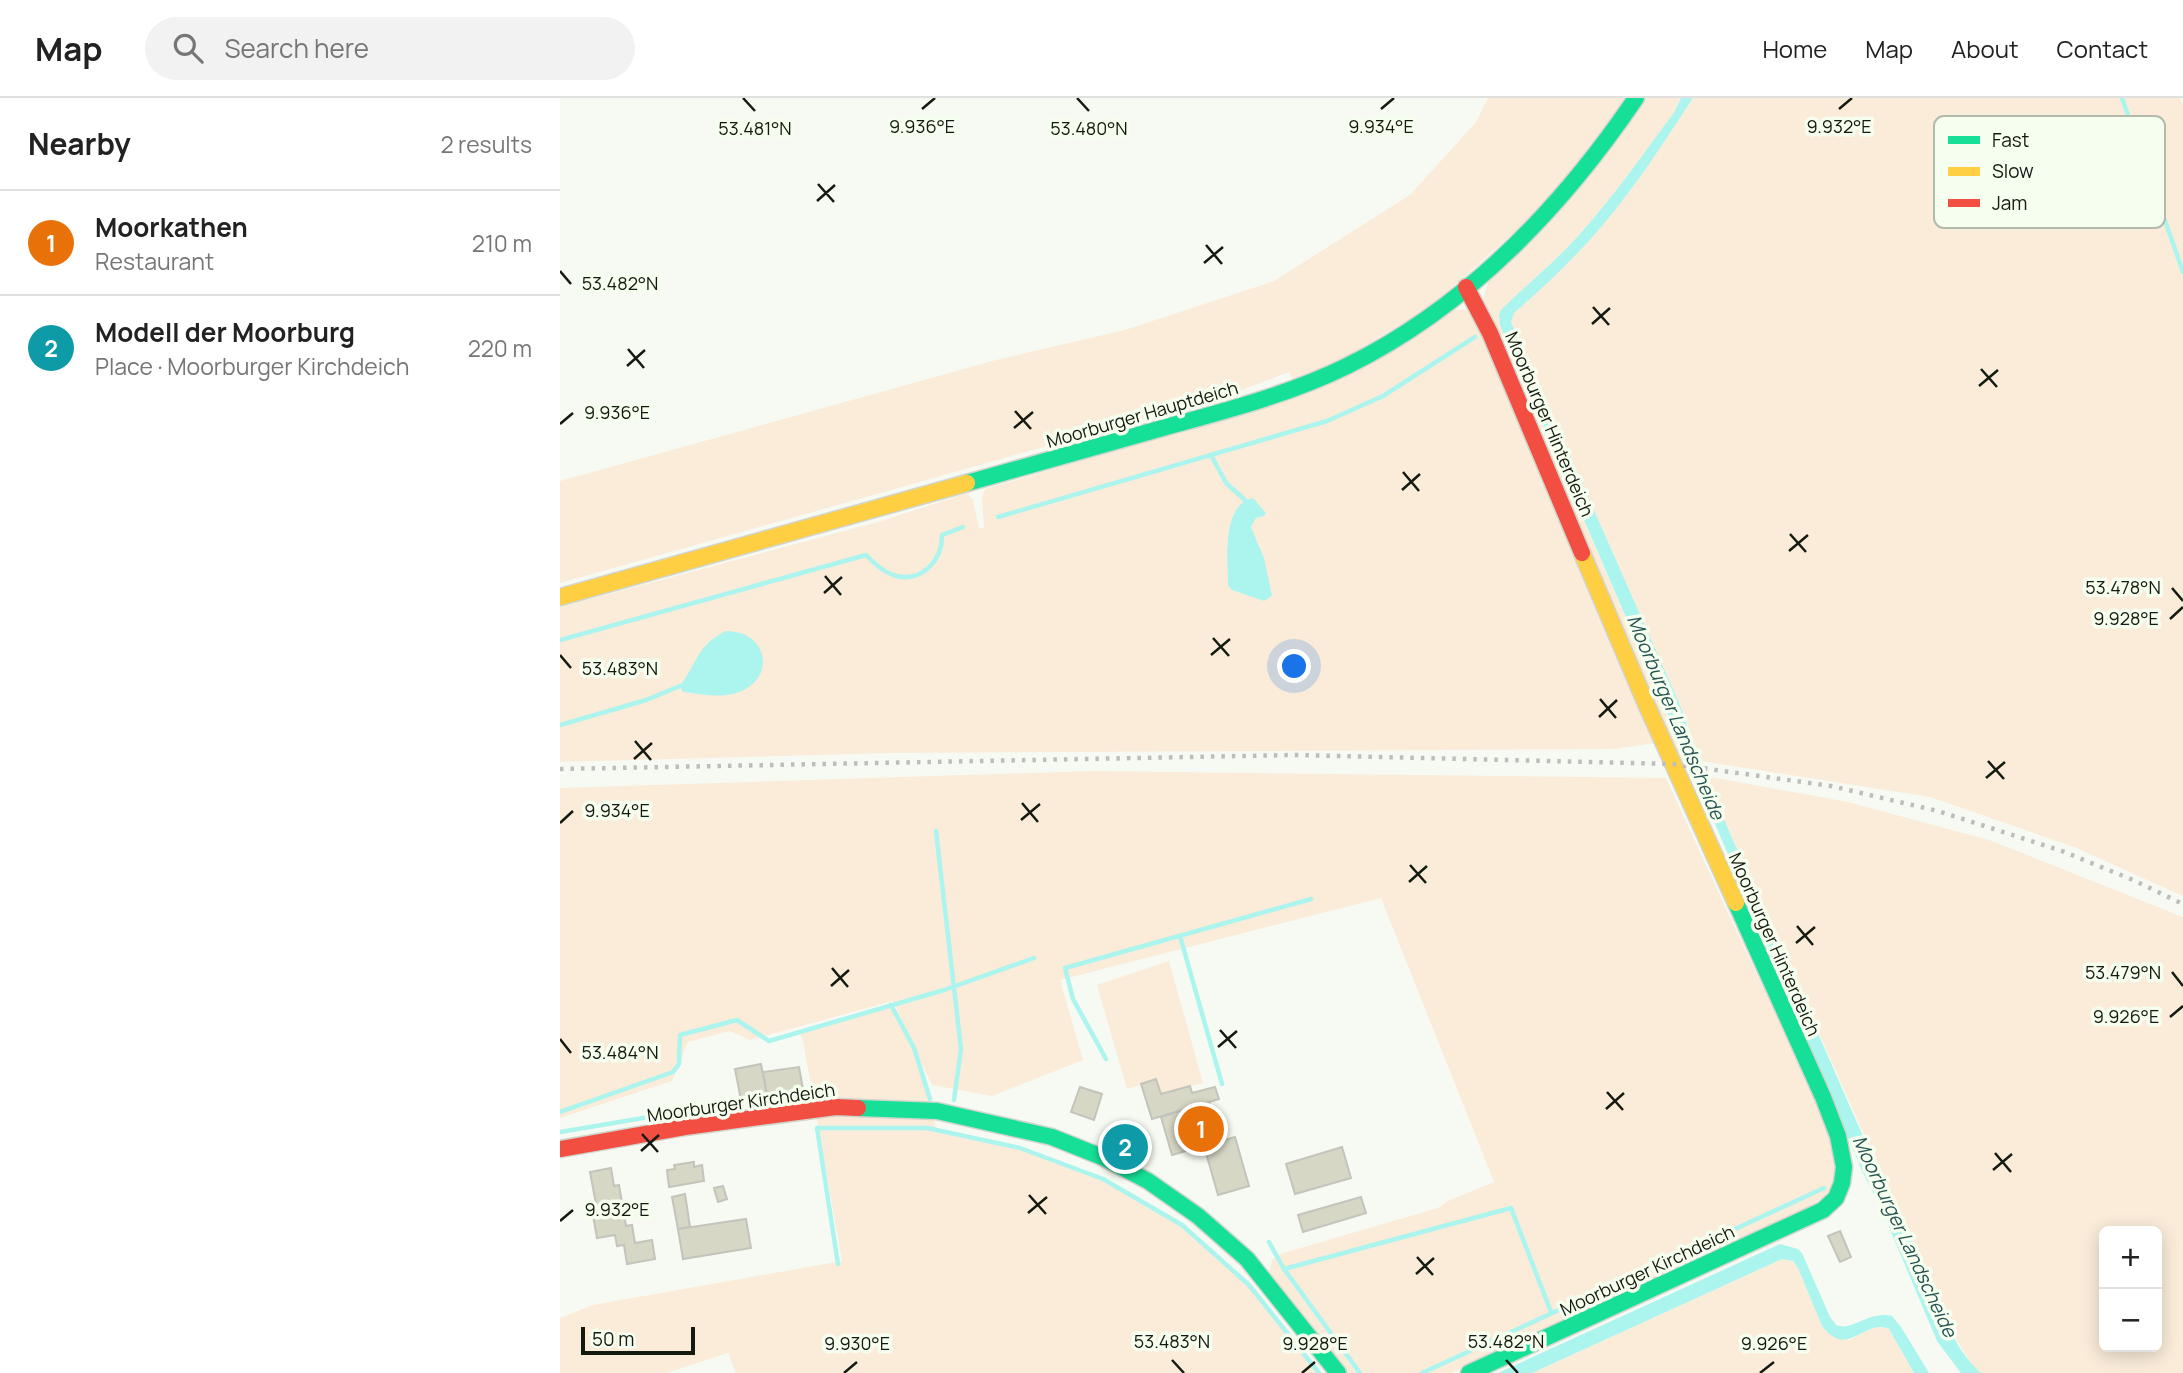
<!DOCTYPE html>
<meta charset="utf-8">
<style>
body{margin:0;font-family:Manrope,sans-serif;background:#f2f2f2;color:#222}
.controls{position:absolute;right:21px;bottom:21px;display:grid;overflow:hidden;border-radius:10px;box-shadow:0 4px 18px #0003}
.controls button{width:63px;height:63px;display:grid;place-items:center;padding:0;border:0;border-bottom:2px solid #e0e0e0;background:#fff;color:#222;font:35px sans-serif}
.scale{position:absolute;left:21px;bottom:18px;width:114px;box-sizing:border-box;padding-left:7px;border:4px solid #151a11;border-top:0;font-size:19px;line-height:24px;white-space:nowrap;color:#151a11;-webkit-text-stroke:5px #f6feef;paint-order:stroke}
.you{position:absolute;left:735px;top:569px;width:24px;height:24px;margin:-18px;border:5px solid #fff;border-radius:50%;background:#1a73e8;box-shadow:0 0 0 10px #1a73e833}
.badge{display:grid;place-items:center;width:46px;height:46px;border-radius:50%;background:#2563eb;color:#fff;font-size:23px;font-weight:700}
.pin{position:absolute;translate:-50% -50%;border:4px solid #fff;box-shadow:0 2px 7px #0006}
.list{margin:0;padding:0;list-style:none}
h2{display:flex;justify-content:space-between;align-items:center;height:91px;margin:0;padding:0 28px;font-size:30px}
h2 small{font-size:23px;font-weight:400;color:#767676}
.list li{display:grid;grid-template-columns:46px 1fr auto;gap:21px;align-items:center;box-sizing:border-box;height:105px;padding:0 28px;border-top:2px solid #e0e0e0}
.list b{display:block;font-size:26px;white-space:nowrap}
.list p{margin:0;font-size:23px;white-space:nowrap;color:#767676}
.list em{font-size:23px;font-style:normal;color:#767676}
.icon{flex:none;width:38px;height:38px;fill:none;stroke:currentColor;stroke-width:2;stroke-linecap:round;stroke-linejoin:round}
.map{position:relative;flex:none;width:1623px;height:1275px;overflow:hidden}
header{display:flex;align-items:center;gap:42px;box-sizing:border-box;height:98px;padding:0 35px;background:#fff;border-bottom:2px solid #e0e0e0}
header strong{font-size:33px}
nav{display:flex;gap:38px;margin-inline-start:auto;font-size:24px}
.search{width:490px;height:63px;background:#f2f2f2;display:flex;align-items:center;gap:18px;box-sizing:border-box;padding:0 24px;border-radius:38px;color:#767676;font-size:26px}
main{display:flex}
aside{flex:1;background:#fff}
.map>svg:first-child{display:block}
</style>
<header>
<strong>Map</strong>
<div class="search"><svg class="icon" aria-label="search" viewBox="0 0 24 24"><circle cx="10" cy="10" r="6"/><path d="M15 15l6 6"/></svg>Search here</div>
<nav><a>Home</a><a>Map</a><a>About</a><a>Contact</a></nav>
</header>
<main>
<aside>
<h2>Nearby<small>2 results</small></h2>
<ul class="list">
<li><span class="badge" style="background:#e8710a">1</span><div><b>Moorkathen</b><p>Restaurant</p></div><em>210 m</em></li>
<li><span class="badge" style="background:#0f9aa8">2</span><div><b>Modell der Moorburg</b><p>Place · Moorburger Kirchdeich</p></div><em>220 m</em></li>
</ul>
</aside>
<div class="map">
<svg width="1623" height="1275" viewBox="0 0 1623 1275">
<rect width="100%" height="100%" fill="#f6faf2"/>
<g fill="#faecd9" fill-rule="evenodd">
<polygon points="928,0 1066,0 982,110 867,211 782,261 733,282 729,274 669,297 0,485 0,383 436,262 565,232 714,183 850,97 916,24"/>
<path d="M1085 0H1121L1115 13C1084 55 1054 98 1019 137 994 166 962 188 939 217L940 227 1127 663 1119 662 923 200 928 185Z"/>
<path d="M1133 0H1620L1623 6V798L1514 749 1370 699 1141 663 1120 607 951 224 954 215C991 182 1028 147 1059 107 1086 73 1109 36 1133 0Z"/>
<path d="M904 211 912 215 1095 645 1055 651 331 655 0 664V509L325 422 407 395 413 402 419 430H424L422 400 425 391 727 303 893 212ZM697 404 704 418 696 420 691 429C693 437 697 443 700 450 707 467 707 485 704 503L672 492 667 445Z"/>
<polygon points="532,673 1106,680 1179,839 1270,1029 1278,1057 1273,1086 1265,1098 1240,1114 891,1275 786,1275 709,1175 712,1162 720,1156 878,1110 890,1102 934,1084 821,800 500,882 523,962 432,998 372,987 355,952 370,1001 376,1031 460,1050 543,1081 622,1126 689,1187 759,1275 176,1275 168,1255 106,1275 0,1275 0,1220 33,1207 282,1163 243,943 240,934 330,907 353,946 333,903 190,942 170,933 128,944 112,983 0,1020 0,690"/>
<path d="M1145 678 1288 704 1429 742 1623 819V1275H1421L1414 1269 1391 1233ZM1544 1133H1597V1249H1544Z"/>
<polygon points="609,863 643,985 601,996 596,982 567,991 537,887"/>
<path d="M1222 1161 1233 1163 1238 1170 1262 1228 1268 1235 1289 1242C1302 1236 1315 1225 1329 1231L1354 1275H972Z"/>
</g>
<g fill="#acf4ee">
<path d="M1121 0H1133C1109 36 1086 73 1059 107 1028 147 992 182 954 215L951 224 1120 607 1145 678 1324 1086C1334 1105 1344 1125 1353 1145 1371 1185 1387 1245 1421 1275H1401L1377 1243 1321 1110 1302 1073 1230 900 940 227 939 217 941 212C967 186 995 164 1019 137 1054 98 1084 55 1115 13Z"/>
<path d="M693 400 706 415 704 418 696 420 691 429 704 460 712 498 704 503 672 492 668 487C668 462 661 407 693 400Z"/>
<path d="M166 533C208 533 217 580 179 594 161 601 141 596 123 594L120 588C137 565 138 546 166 533Z"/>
<path d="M1220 1146 1238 1151 1242 1155 1270 1219 1276 1227C1292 1234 1309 1212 1332 1218L1341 1229 1369 1275H1354L1329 1231C1304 1220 1288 1262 1262 1228L1238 1170 1233 1163 1222 1161 972 1275H938Z"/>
</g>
<polygon fill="#f6faf2" points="1125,662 1145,664 1146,675 1128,673"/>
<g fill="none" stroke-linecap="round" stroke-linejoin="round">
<g stroke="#acf4ee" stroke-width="4.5">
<polyline points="1562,0 1623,174"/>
<polyline points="651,357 666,385 685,402"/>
<polyline points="438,419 767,323 823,298 915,239"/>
<path d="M0 542 306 457C314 465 322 473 333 477 361 486 382 463 382 437L403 429"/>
<polyline points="0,627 86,602 120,588"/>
<polyline points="376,733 401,951 394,1002"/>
<polyline points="620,838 662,986"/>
<polyline points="331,907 354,950 370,1001"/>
<polyline points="546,961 513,901 505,870 751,801"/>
<polyline points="0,1014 113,974 119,966 120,937 177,922 209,943 384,892 474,860"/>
<polyline points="0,1034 89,1019 129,1008"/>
<polyline points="709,1144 724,1171"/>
<polyline points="278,1166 257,1030 367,1030 460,1050 543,1081 622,1127 689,1187 759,1275"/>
<polyline points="800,1275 724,1171 951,1110 991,1214"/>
<polyline points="862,1275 1264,1090"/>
</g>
</g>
<g fill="#d7d7c5" stroke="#c3c4bb" stroke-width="2">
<polygon points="201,966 207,997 181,1002 175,971"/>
<polygon points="239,969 243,991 207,997 203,974"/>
<polygon points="596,981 601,996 630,988 632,995 655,989 659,1001 592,1021 581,986"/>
<polygon points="520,989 542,996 534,1022 511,1014"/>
<polygon points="649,1004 661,1043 612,1057 601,1019"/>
<polygon points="675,1039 689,1088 658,1097 644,1048"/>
<polygon points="782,1049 791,1080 735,1096 726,1066"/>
<polygon points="134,1064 134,1069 142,1067 144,1083 109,1089 107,1072 115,1071 114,1067"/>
<polygon points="51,1070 54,1088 59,1087 66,1128 72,1127 75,1145 92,1142 95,1161 67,1166 64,1147 57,1148 55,1137 37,1140 32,1112 37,1111 30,1074"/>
<polygon points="163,1088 167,1101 158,1104 154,1090"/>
<polygon points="125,1096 130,1129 118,1131 112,1099"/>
<polygon points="801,1099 806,1115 743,1134 738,1117"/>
<polygon points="186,1121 191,1150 123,1161 118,1131"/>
<polygon points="1280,1133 1291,1159 1280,1164 1268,1138"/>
</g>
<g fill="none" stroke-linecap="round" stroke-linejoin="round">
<g stroke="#d1d5cd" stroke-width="19">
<g id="fast">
<path d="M407 385C473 366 540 348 606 329 668 312 730 296 787 268 907 209 1002 109 1076 0"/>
<polyline points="298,1010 377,1013 492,1039 542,1059 588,1083 638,1118 687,1161 778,1275"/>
<polyline points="909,1275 1263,1112 1276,1100 1282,1085 1284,1069 1278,1038 1263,999 1176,805"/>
</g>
</g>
<g stroke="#d1d5cd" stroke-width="19">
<g id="slow">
<polyline points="1022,455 1087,608 1176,805"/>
<polyline points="0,499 407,385"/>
</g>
</g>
<g stroke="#d1d5cd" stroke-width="19">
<g id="jam">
<polyline points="906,189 930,235 1022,455"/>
<polyline points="0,1051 125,1029 276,1009 298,1010"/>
</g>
</g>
<use href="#fast" stroke="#16e098" stroke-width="16"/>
<use href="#slow" stroke="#ffcf43" stroke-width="16"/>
<use href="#jam" stroke="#f24e42" stroke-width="16"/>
<polyline stroke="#bdbebc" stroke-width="4.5" stroke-dasharray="3.5 7" stroke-linecap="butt" points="0,671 734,657 1113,666 1271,688 1378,713 1502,753 1573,782 1623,806"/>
</g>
<path fill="none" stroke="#151a11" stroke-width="2.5" d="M183 0 195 13M517 0 529 13M362 11 375 0M821 11 834 0M1279 11 1292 0M258 86 274 104M257 103 275 87M646 147 662 166M644 165 663 149M0 173 11 186M1033 209 1049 227M1032 226 1050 210M68 251 84 270M67 268 85 252M1421 271 1437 289M1419 288 1438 272M455 313 471 331M0 326 13 315M454 330 473 314M843 374 859 393M842 392 860 376M1230 436 1246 454M1229 453 1248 437M265 478 281 497M1612 490 1623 503M264 495 282 479M1610 521 1623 509M653 540 669 558M0 557 11 570M651 557 670 541M1040 601 1056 620M1039 619 1057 602M75 643 91 662M74 661 92 645M1428 663 1444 681M1426 680 1445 664M462 705 478 724M461 722 480 706M0 725 13 713M850 767 866 785M849 784 867 768M1237 828 1253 847M1236 845 1255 829M272 870 288 889M1612 874 1623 888M271 888 289 872M1610 919 1623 908M660 932 676 950M0 941 11 955M658 949 677 933M1047 994 1063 1012M1046 1011 1064 995M82 1036 98 1054M81 1053 99 1037M1435 1055 1451 1074M1433 1072 1452 1056M469 1097 486 1116M468 1115 487 1099M0 1123 13 1112M857 1159 873 1177M856 1176 874 1160M612 1262 624 1275M946 1262 958 1275M284 1275 297 1264M742 1275 755 1264M1200 1275 1214 1264"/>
<g text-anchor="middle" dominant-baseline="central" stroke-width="7" stroke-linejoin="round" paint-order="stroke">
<g font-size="18" fill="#151a11" stroke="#f6feef">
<text transform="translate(582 316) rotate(-16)">Moorburger Hauptdeich</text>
<text transform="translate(990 326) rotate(67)">Moorburger Hinterdeich</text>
<text transform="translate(1215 846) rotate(66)">Moorburger Hinterdeich</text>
<text transform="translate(181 1004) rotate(-8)">Moorburger Kirchdeich</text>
<text transform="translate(1087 1172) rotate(-25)">Moorburger Kirchdeich</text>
</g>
<g font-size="19" font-style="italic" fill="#255351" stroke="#f6feef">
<text transform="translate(1116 619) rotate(67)">Moorburger Landscheide</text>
<text transform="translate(1345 1138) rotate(65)">Moorburger Landscheide</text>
</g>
</g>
<rect x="1374" y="18" width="231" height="112" rx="10" fill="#f6feef" stroke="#b2baac" stroke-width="2"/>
<rect x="1388" y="38" width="32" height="8" fill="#16e098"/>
<rect x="1388" y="69" width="32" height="9" fill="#ffcf43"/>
<rect x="1388" y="101" width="32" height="8" fill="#f24e42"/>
<g font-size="19" fill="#151a11">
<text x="1432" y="49">Fast</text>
<text x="1432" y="80">Slow</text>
<text x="1432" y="112">Jam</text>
</g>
<g font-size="18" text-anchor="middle" fill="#151a11" stroke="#f6feef" stroke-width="7" stroke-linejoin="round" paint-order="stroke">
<text x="362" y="35">9.936°E</text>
<text x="821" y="35">9.934°E</text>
<text x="1279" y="35">9.932°E</text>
<text x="195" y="37">53.481°N</text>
<text x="529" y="37">53.480°N</text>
<text x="60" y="192">53.482°N</text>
<text x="57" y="321">9.936°E</text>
<text x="1563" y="496">53.478°N</text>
<text x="1566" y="527">9.928°E</text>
<text x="60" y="577">53.483°N</text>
<text x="57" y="719">9.934°E</text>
<text x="1563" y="881">53.479°N</text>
<text x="1566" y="925">9.926°E</text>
<text x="60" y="961">53.484°N</text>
<text x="57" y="1118">9.932°E</text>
<text x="612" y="1250">53.483°N</text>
<text x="946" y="1250">53.482°N</text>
<text x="297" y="1252">9.930°E</text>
<text x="755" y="1252">9.928°E</text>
<text x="1214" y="1252">9.926°E</text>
</g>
</svg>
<div class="controls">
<button>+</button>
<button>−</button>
</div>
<div class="scale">50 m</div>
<div class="you"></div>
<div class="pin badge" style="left:641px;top:1031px;background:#e8710a">1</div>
<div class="pin badge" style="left:565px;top:1049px;background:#0f9aa8">2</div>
</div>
</main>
